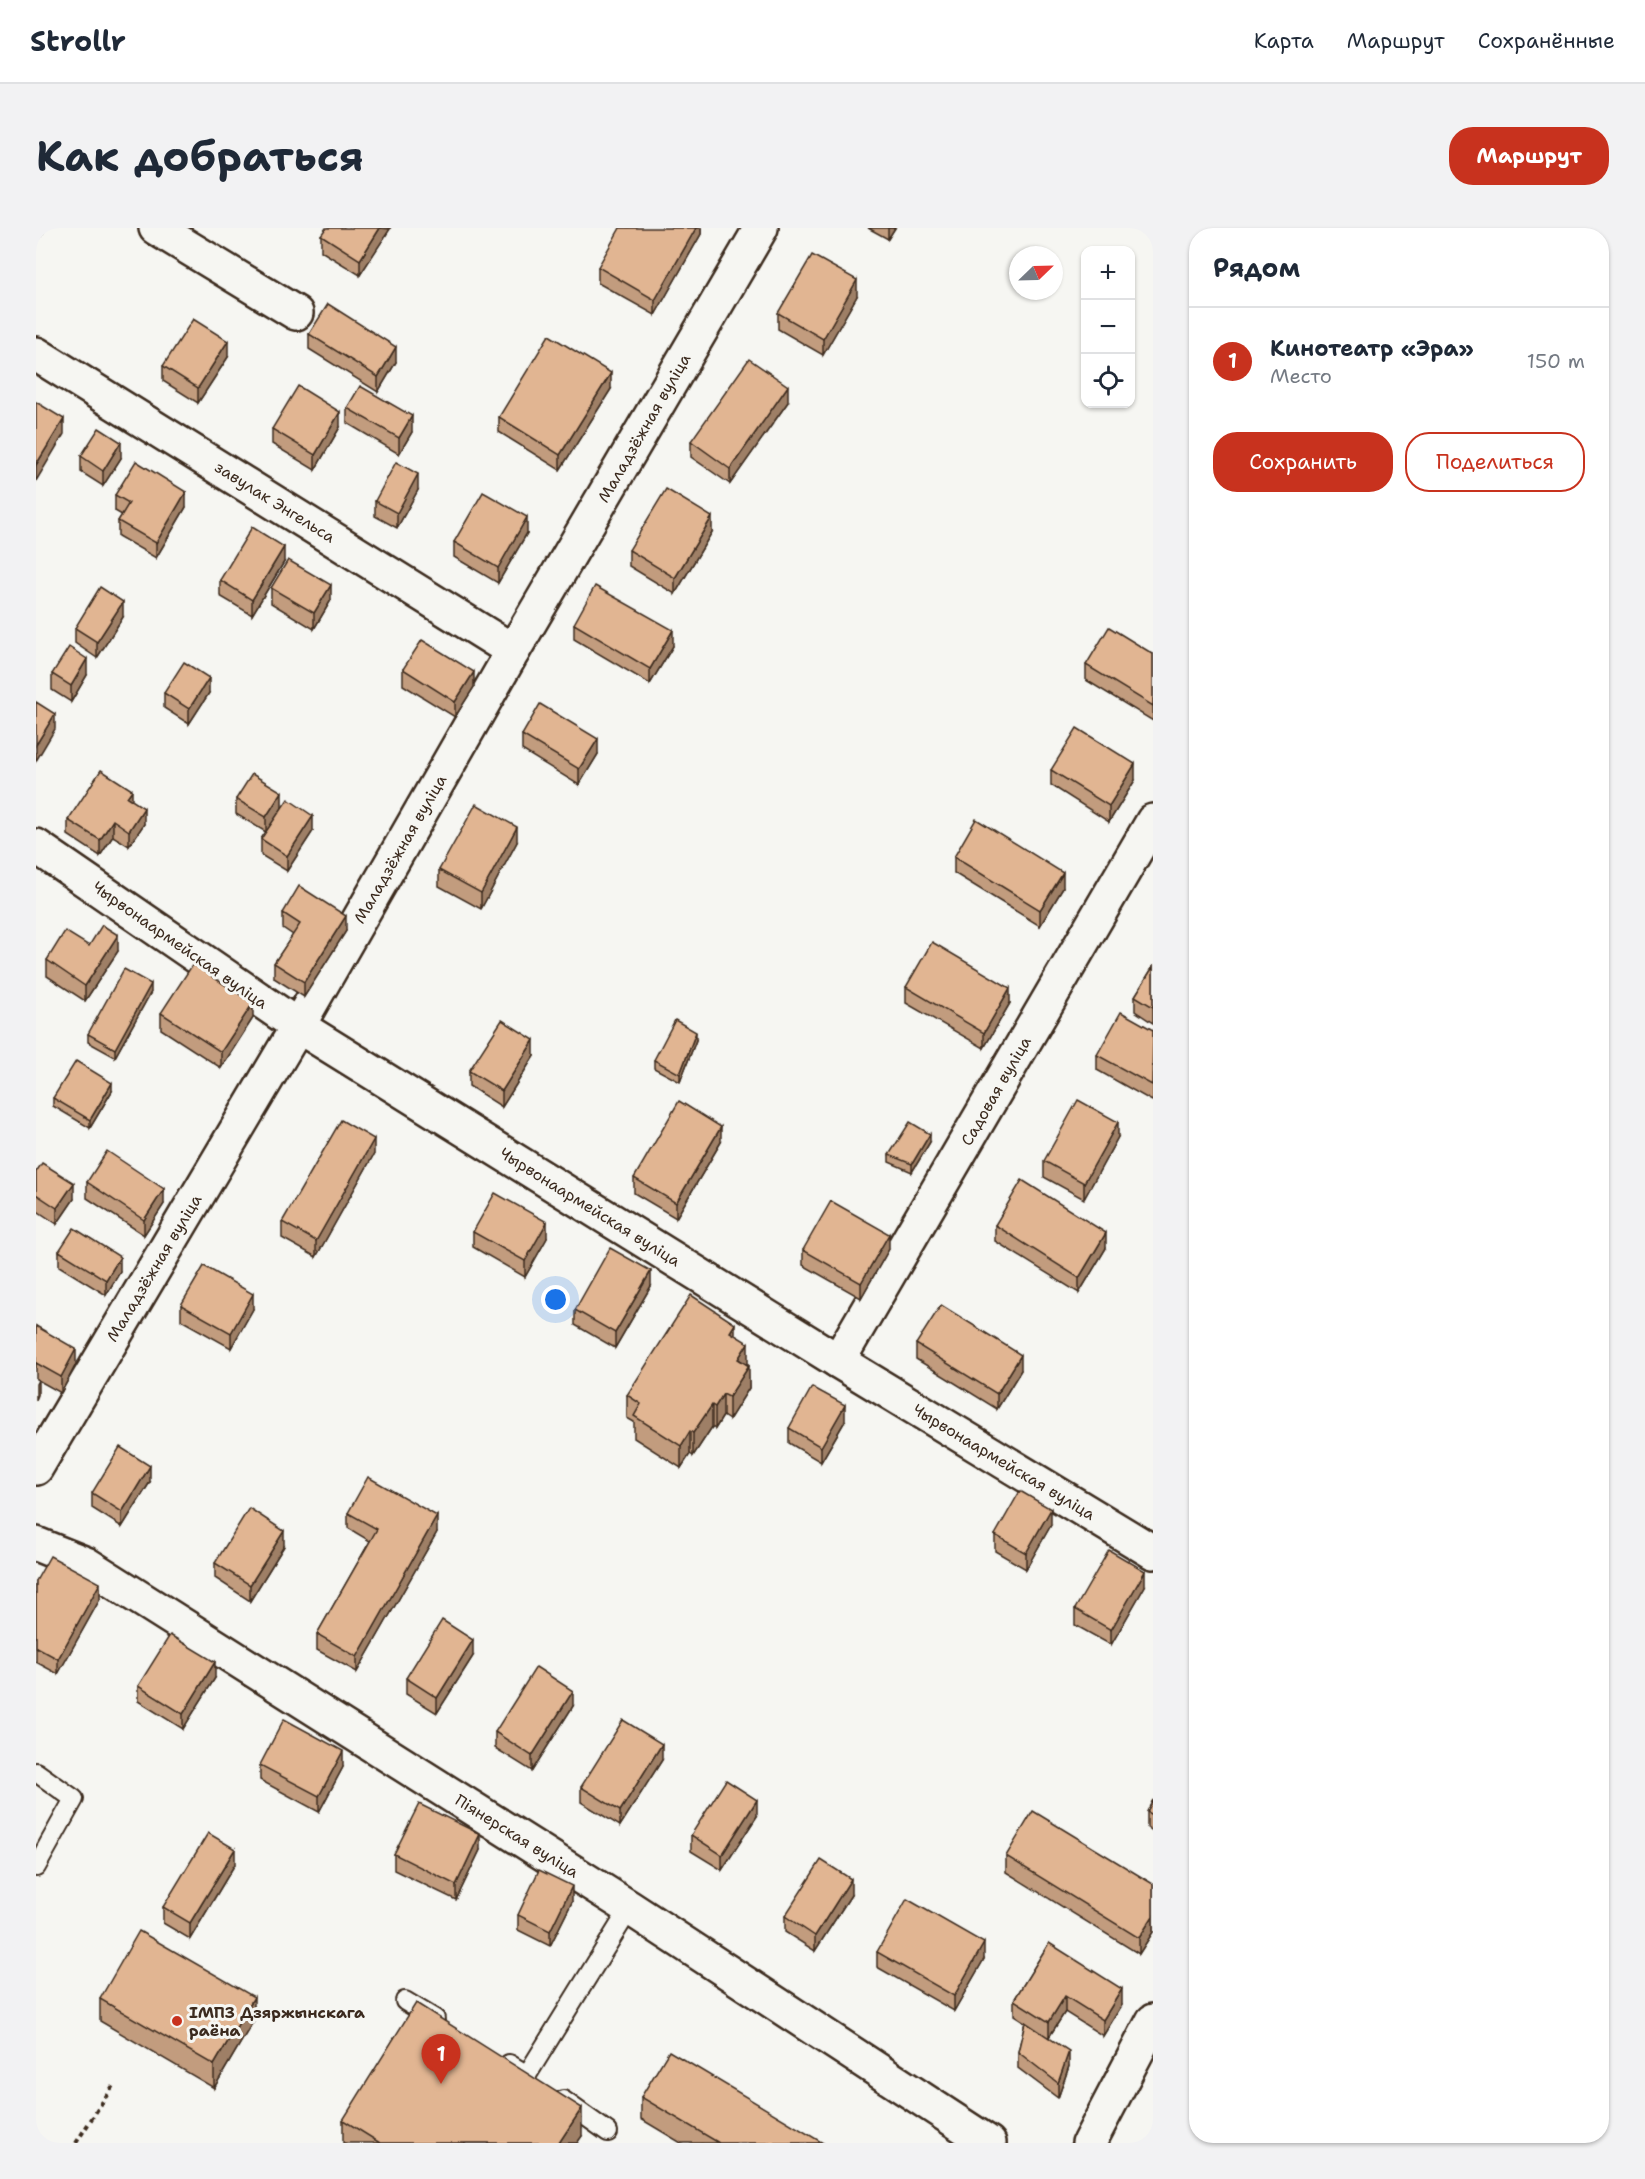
<!DOCTYPE html>
<html lang="ru">
<meta charset="utf-8">
<style>
body{margin:0;font-family:"Shantell Sans",sans-serif;background:#f2f2f3;color:#1f2937}
.controls{position:absolute;right:18px;top:18px;display:grid;overflow:hidden;border-radius:12px;box-shadow:0 2px 4px #0004}
.controls button{width:54px;height:54px;display:grid;place-items:center;padding:0;border:0;border-bottom:2px solid #e0e1e3;background:#fff;color:#1f2937;font:30px sans-serif}
.compass{position:absolute;left:973px;top:18px;width:54px;height:54px;border-radius:50%;background:#fff;box-shadow:0 2px 4px #0004;rotate:67deg}
.you{position:absolute;left:520px;top:1072px;width:21px;height:21px;margin:-15px;border:4px solid #fff;border-radius:50%;background:#1a73e8;box-shadow:0 0 0 9px #1a73e833}
.badge{display:grid;place-items:center;width:39px;height:39px;border-radius:50%;background:#c8321e;color:#fff;font-size:20px;font-weight:700}
.pin{position:absolute;translate:-50% -50px;filter:drop-shadow(0 2px 3px #0008)}
.pin::after{content:'';position:absolute;top:32px;width:21px;height:18px;background:inherit;clip-path:polygon(0 0,100% 0,50% 100%)}
.list{margin:0;padding:0;list-style:none}
h2{display:flex;justify-content:space-between;align-items:center;height:78px;margin:0;padding:0 24px;font-size:26px}
h2 small{font-size:20px;font-weight:400;color:#747a83}
.list li{display:grid;grid-template-columns:39px 1fr auto;gap:18px;align-items:center;box-sizing:border-box;height:108px;padding:0 24px;border-top:2px solid #e0e1e3}
.list b{display:block;font-size:22px;white-space:nowrap}
.list p{margin:0;font-size:20px;white-space:nowrap;color:#747a83}
.list em{font-size:20px;font-style:normal;color:#747a83}
.actions{display:flex;gap:12px;padding:18px 24px}
.actions a{flex:1;padding:14px 0;border:2px solid #c8321e;border-radius:24px;text-align:center;font-size:21px;color:#c8321e}
.actions .main{background:#c8321e;color:#fff}
.icon{flex:none;width:33px;height:33px;fill:none;stroke:currentColor;stroke-width:2;stroke-linecap:round;stroke-linejoin:round}
.map{position:relative;flex:none;width:1117px;height:1915px;overflow:hidden;border-radius:24px}
header{display:flex;align-items:center;gap:36px;box-sizing:border-box;height:84px;padding:0 30px;background:#fff;border-bottom:2px solid #e0e1e3}
header strong{font-size:28px}
nav{display:flex;gap:33px;margin-inline-start:auto;font-size:21px}
.intro{display:flex;align-items:center;justify-content:space-between;box-sizing:border-box;height:144px;padding:0 36px}
h1{margin:0;font-size:42px}
.button{padding:15px 27px;border-radius:24px;background:#c8321e;color:#fff;font-size:21px;font-weight:700}
main{display:flex;gap:36px;padding:0 36px}
aside{flex:1;background:#fff;border-radius:24px;box-shadow:0 2px 4px #0004}
.map>svg:first-child{display:block}
</style>
<header>
<strong>Strollr</strong>
<nav><a>Карта</a><a>Маршрут</a><a>Сохранённые</a></nav>
</header>
<div class="intro"><h1>Как добраться</h1><a class="button">Маршрут</a></div>
<main>
<div class="map">
<svg width="1117" height="1915" viewBox="0 0 1117 1915">
<rect width="100%" height="100%" fill="#f6f6f2"/>
<filter id="ink" filterUnits="userSpaceOnUse"><feTurbulence type="fractalNoise" baseFrequency=".0167" numOctaves="2"/><feDisplacementMap in="SourceGraphic" scale="12" xChannelSelector="R" yChannelSelector="G"/><feConvolveMatrix kernelMatrix="1 2 1 2 8 2 1 2 1" color-interpolation-filters="sRGB"/></filter>
<g filter="url(#ink)">
<g fill="none" stroke-linecap="round" stroke-linejoin="round">
<g stroke="#3b2a1e" stroke-width="22">
<g id="service">
<polyline points="0,1544 38,1571 0,1639"/>
<polyline points="369,1773 399,1791"/>
<polyline points="473,1836 491,1847 594,1680"/>
<polyline points="527,1872 572,1904"/>
</g>
</g>
<g stroke="#3b2a1e" stroke-width="38">
<g id="minor">
<polyline points="120,0 260,85"/>
<polyline points="0,126 477,423"/>
<polyline points="0,618 262,798 802,1133 1117,1324"/>
<polyline points="802,1133 1117,593"/>
<polyline points="0,1240 262,798 477,423 725,0"/>
<polyline points="0,1316 50,1336 594,1680 953,1915"/>
<polyline points="1053,1915 1117,1793"/>
</g>
</g>
<polyline stroke="#3b2a1e" stroke-width="4" stroke-dasharray="4.5 4.5" stroke-linecap="butt" points="40,1915 78,1856"/>
<use href="#service" stroke="#f6f6f2" stroke-width="18"/>
<use href="#minor" stroke="#f6f6f2" stroke-width="33"/>
</g>
<g fill="#c29c7e" stroke="#3b2a1e" stroke-width="1.5">
<polygon points="354,0 324,47 285,23 285,7"/>
<polygon points="665,0 665,6 619,87 562,55 562,39"/>
<polygon points="832,0 859,0 852,11"/>
<polygon points="821,68 787,127 742,101 742,85"/>
<polygon points="273,106 360,134 342,164 273,121"/>
<polygon points="192,129 162,175 127,153 127,138"/>
<polygon points="575,161 524,242 463,204 463,189"/>
<polygon points="752,174 694,256 655,229 655,213"/>
<polygon points="311,180 376,204 363,226 311,195"/>
<polygon points="304,199 279,242 236,216 236,201"/>
<polygon points="45,228 85,230 67,258 45,244"/>
<polygon points="382,262 361,300 339,288 339,273"/>
<polygon points="79,267 150,279 120,330 82,308 82,293 86,287 79,283"/>
<polygon points="676,304 639,366 593,338 593,322"/>
<polygon points="491,305 462,355 418,329 418,314"/>
<polygon points="248,334 216,387 184,368 184,352"/>
<polygon points="235,360 295,372 278,401 235,375"/>
<polygon points="87,389 61,430 39,415 39,400"/>
<polygon points="538,396 637,418 614,456 538,411"/>
<polygon points="1117,426 1117,493 1050,452 1050,437"/>
<polygon points="367,441 438,459 419,489 367,457"/>
<polygon points="16,446 51,447 35,474 16,462"/>
<polygon points="128,465 173,465 153,496 128,480"/>
<polygon points="486,507 562,526 543,557 486,522"/>
<polygon points="1015,542 1099,552 1073,594 1015,557"/>
<polygon points="200,571 246,580 277,603 251,643 225,627 225,611 230,604 200,586"/>
<polygon points="96,572 108,596 93,618 77,608 64,628 32,607 32,592"/>
<polygon points="481,614 445,681 403,658 403,642"/>
<polygon points="918,629 1027,660 1004,698 918,645"/>
<polygon points="247,685 310,703 268,769 238,750 238,735 257,707 247,700"/>
<polygon points="53,718 82,723 49,773 11,748 11,732"/>
<polygon points="1117,739 1117,795 1099,783 1099,768"/>
<polygon points="870,759 974,775 948,820 870,775"/>
<polygon points="115,764 79,829 52,814 52,806"/>
<polygon points="125,785 217,790 185,840 125,801"/>
<polygon points="1117,802 1117,871 1116,873 1061,842 1061,827"/>
<polygon points="660,812 644,854 618,840 618,832"/>
<polygon points="498,828 466,879 433,858 433,843"/>
<polygon points="76,863 54,900 17,878 17,870"/>
<polygon points="1082,909 1048,971 1008,949 1008,933"/>
<polygon points="685,914 640,990 598,965 598,950"/>
<polygon points="894,914 876,944 853,934 853,927"/>
<polygon points="338,926 280,1029 246,1010 246,994"/>
<polygon points="0,944 38,971 21,996 0,982"/>
<polygon points="51,954 128,976 108,1007 51,970"/>
<polygon points="959,997 1070,1020 1043,1065 959,1013"/>
<polygon points="437,1004 511,1010 489,1049 437,1019"/>
<polygon points="853,1021 825,1070 767,1037 767,1022"/>
<polygon points="23,1023 84,1044 70,1067 23,1038"/>
<polygon points="615,1058 579,1120 539,1097 539,1082"/>
<polygon points="145,1077 217,1081 195,1120 145,1092"/>
<polygon points="0,1098 40,1136 25,1165 0,1151"/>
<polygon points="699,1107 712,1137 713,1160 693,1192 687,1188 679,1201 676,1199 657,1228 654,1226 645,1240 598,1210 598,1194 591,1190 591,1167"/>
<polygon points="880,1116 985,1142 961,1181 880,1131"/>
<polygon points="809,1193 785,1234 753,1215 753,1200"/>
<polygon points="114,1254 86,1299 56,1280 56,1265"/>
<polygon points="312,1285 401,1304 321,1444 281,1422 281,1406 334,1313 312,1300"/>
<polygon points="1015,1297 990,1341 959,1323 959,1307"/>
<polygon points="248,1318 214,1373 179,1350 179,1335"/>
<polygon points="0,1353 64,1371 22,1446 0,1434"/>
<polygon points="1109,1358 1075,1417 1039,1397 1039,1381"/>
<polygon points="437,1428 401,1485 370,1466 370,1450"/>
<polygon points="179,1450 147,1501 102,1473 102,1458"/>
<polygon points="537,1478 496,1543 459,1520 459,1504"/>
<polygon points="626,1532 584,1598 545,1574 545,1559"/>
<polygon points="224,1537 307,1539 283,1584 224,1552"/>
<polygon points="1117,1572 1117,1603 1111,1599 1111,1584"/>
<polygon points="721,1588 686,1642 655,1623 655,1607"/>
<polygon points="444,1622 420,1672 358,1642 358,1626"/>
<polygon points="970,1628 1117,1656 1117,1704 1103,1726 970,1644"/>
<polygon points="199,1636 154,1711 127,1695 127,1679"/>
<polygon points="815,1667 779,1723 749,1704 749,1688"/>
<polygon points="536,1674 514,1718 482,1702 482,1687"/>
<polygon points="1013,1715 1086,1777 1067,1808 1029,1784 1013,1809 1033,1838 1022,1870 982,1840 982,1824 989,1794 978,1787 978,1772"/>
<polygon points="841,1724 948,1731 918,1783 841,1739"/>
<polygon points="64,1771 218,1792 178,1860 64,1793"/>
<polygon points="605,1869 787,1915 645,1915 605,1891"/>
<polygon points="307,1892 546,1908 541,1915 307,1915"/>
</g>
<g fill="#9e7f66" stroke="#3b2a1e" stroke-width="1.5">
<polygon points="0,0 10,0 0,16"/>
<polygon points="344,0 354,1 324,47 324,32"/>
<polygon points="660,0 665,0 665,6 619,87 619,72"/>
<polygon points="852,0 859,0 852,11"/>
<polygon points="821,52 821,68 787,127 787,111"/>
<polygon points="192,113 192,129 162,175 162,160"/>
<polygon points="360,119 360,134 342,164 342,149"/>
<polygon points="575,145 575,161 524,242 524,227"/>
<polygon points="752,158 752,174 694,256 694,241"/>
<polygon points="304,184 304,199 279,242 279,227"/>
<polygon points="376,188 376,204 363,226 363,210"/>
<polygon points="28,191 28,206 0,253 0,237"/>
<polygon points="85,214 85,230 67,258 67,243"/>
<polygon points="382,246 382,262 361,300 361,285"/>
<polygon points="150,264 150,279 120,330 120,315"/>
<polygon points="491,289 491,305 462,355 462,340"/>
<polygon points="676,289 676,304 639,366 639,350"/>
<polygon points="248,319 248,334 216,387 216,372"/>
<polygon points="295,357 295,372 278,401 278,385"/>
<polygon points="87,374 87,389 61,430 61,414"/>
<polygon points="637,402 637,418 614,456 614,441"/>
<polygon points="51,431 51,447 35,474 35,458"/>
<polygon points="438,444 438,459 419,489 419,474"/>
<polygon points="173,450 173,465 153,496 153,481"/>
<polygon points="19,486 19,501 0,533 0,517"/>
<polygon points="562,511 562,526 543,557 543,541"/>
<polygon points="1099,536 1099,552 1073,594 1073,578"/>
<polygon points="96,562 96,577 91,569"/>
<polygon points="246,564 246,580 230,605 230,589"/>
<polygon points="108,580 108,596 93,618 93,603"/>
<polygon points="277,588 277,603 251,643 251,628"/>
<polygon points="77,592 77,608 64,628 64,612"/>
<polygon points="481,599 481,614 445,681 445,665"/>
<polygon points="1027,645 1027,660 1004,698 1004,682"/>
<polygon points="310,688 310,703 268,769 268,754"/>
<polygon points="82,707 82,723 49,773 49,758"/>
<polygon points="115,756 115,764 79,829 79,821"/>
<polygon points="974,760 974,775 948,820 948,805"/>
<polygon points="217,775 217,790 185,840 185,824"/>
<polygon points="660,804 660,812 644,854 644,846"/>
<polygon points="498,812 498,828 466,879 466,863"/>
<polygon points="76,855 76,863 54,900 54,892"/>
<polygon points="1082,894 1082,909 1048,971 1048,955"/>
<polygon points="685,899 685,914 640,990 640,975"/>
<polygon points="894,906 894,914 876,944 876,936"/>
<polygon points="338,911 338,926 280,1029 280,1013"/>
<polygon points="38,955 38,971 21,996 21,980"/>
<polygon points="128,961 128,976 108,1007 108,992"/>
<polygon points="511,994 511,1010 489,1049 489,1033"/>
<polygon points="1070,1005 1070,1020 1043,1065 1043,1050"/>
<polygon points="853,1006 853,1021 825,1070 825,1055"/>
<polygon points="84,1029 84,1044 70,1067 70,1052"/>
<polygon points="615,1043 615,1058 579,1120 579,1105"/>
<polygon points="217,1066 217,1081 195,1120 195,1105"/>
<polygon points="699,1096 699,1118 694,1104"/>
<polygon points="712,1115 712,1137 702,1131"/>
<polygon points="40,1121 40,1136 25,1165 25,1149"/>
<polygon points="985,1127 985,1142 961,1181 961,1166"/>
<polygon points="713,1138 713,1160 693,1192 693,1169"/>
<polygon points="2,1152 2,1167 0,1172 0,1156"/>
<polygon points="687,1166 687,1188 679,1201 679,1179"/>
<polygon points="676,1177 676,1199 657,1228 657,1205"/>
<polygon points="809,1177 809,1193 785,1234 785,1219"/>
<polygon points="654,1203 654,1226 645,1240 645,1218"/>
<polygon points="114,1238 114,1254 86,1299 86,1284"/>
<polygon points="1015,1281 1015,1297 990,1341 990,1325"/>
<polygon points="401,1288 401,1304 321,1444 321,1429"/>
<polygon points="248,1303 248,1318 214,1373 214,1357"/>
<polygon points="1109,1343 1109,1358 1075,1417 1075,1402"/>
<polygon points="64,1355 64,1371 22,1446 22,1431"/>
<polygon points="437,1412 437,1428 401,1485 401,1470"/>
<polygon points="179,1434 179,1450 147,1501 147,1486"/>
<polygon points="537,1463 537,1478 496,1543 496,1528"/>
<polygon points="626,1516 626,1532 584,1598 584,1583"/>
<polygon points="307,1523 307,1539 283,1584 283,1568"/>
<polygon points="721,1572 721,1588 686,1642 686,1627"/>
<polygon points="444,1606 444,1622 420,1672 420,1657"/>
<polygon points="199,1621 199,1636 154,1711 154,1695"/>
<polygon points="815,1651 815,1667 779,1723 779,1708"/>
<polygon points="536,1658 536,1674 514,1718 514,1703"/>
<polygon points="1117,1688 1117,1704 1103,1726 1103,1710"/>
<polygon points="948,1715 948,1731 918,1783 918,1768"/>
<polygon points="1086,1761 1086,1777 1067,1808 1067,1792"/>
<polygon points="1029,1768 1029,1784 1013,1809 1013,1794"/>
<polygon points="218,1769 218,1792 178,1860 178,1837"/>
<polygon points="1033,1823 1033,1838 1022,1870 1022,1855"/>
<polygon points="546,1880 546,1908 541,1915 523,1915"/>
</g>
<g fill="#e1b592" stroke="#3b2a1e" stroke-width="1.5">
<polygon points="290,0 344,0 324,32 285,7"/>
<polygon points="584,0 660,0 619,72 562,39"/>
<polygon points="776,27 821,52 787,111 742,85"/>
<polygon points="292,76 360,119 342,149 273,106"/>
<polygon points="157,91 192,113 162,160 127,138"/>
<polygon points="513,107 575,145 524,227 463,189"/>
<polygon points="713,131 752,158 694,241 655,213"/>
<polygon points="262,158 304,184 279,227 236,201"/>
<polygon points="324,158 376,188 363,210 311,180"/>
<polygon points="0,174 28,191 0,237"/>
<polygon points="63,200 85,214 67,243 45,228"/>
<polygon points="100,233 150,264 120,315 82,293 93,275 79,267"/>
<polygon points="360,234 382,246 361,285 339,273"/>
<polygon points="630,261 676,289 639,350 593,322"/>
<polygon points="447,264 491,289 462,340 418,314"/>
<polygon points="216,299 248,319 216,372 184,352"/>
<polygon points="252,332 295,357 278,385 235,360"/>
<polygon points="559,358 637,402 614,441 538,396"/>
<polygon points="64,359 87,374 61,414 39,400"/>
<polygon points="1073,399 1117,426 1117,478 1050,437"/>
<polygon points="386,412 438,444 419,474 367,441"/>
<polygon points="33,419 51,431 35,458 16,446"/>
<polygon points="148,434 173,450 153,481 128,465"/>
<polygon points="0,474 19,486 0,517"/>
<polygon points="504,476 562,511 543,541 486,507"/>
<polygon points="1041,500 1099,536 1073,578 1015,542"/>
<polygon points="65,542 96,562 91,569 108,580 93,603 77,592 64,612 32,592"/>
<polygon points="216,546 246,564 230,589 200,571"/>
<polygon points="252,571 277,588 251,628 225,611"/>
<polygon points="440,576 481,599 445,665 403,642"/>
<polygon points="940,591 1027,645 1004,682 918,629"/>
<polygon points="263,658 310,688 268,754 238,735 264,696 247,685"/>
<polygon points="66,697 82,707 49,758 11,732 29,703 53,718"/>
<polygon points="896,714 974,760 948,805 870,759"/>
<polygon points="157,736 217,775 185,824 125,785"/>
<polygon points="1117,739 1117,779 1099,768"/>
<polygon points="88,741 115,756 79,821 52,806"/>
<polygon points="1085,784 1117,802 1116,857 1061,827"/>
<polygon points="466,792 498,812 466,863 433,843"/>
<polygon points="639,792 660,804 644,846 618,832"/>
<polygon points="40,833 76,855 54,892 17,870"/>
<polygon points="1042,872 1082,894 1048,955 1008,933"/>
<polygon points="643,873 685,899 640,975 598,950"/>
<polygon points="305,892 338,911 280,1013 246,994"/>
<polygon points="874,894 894,906 876,936 853,927"/>
<polygon points="71,923 128,961 108,992 51,954"/>
<polygon points="6,935 38,955 21,980 0,966 0,944"/>
<polygon points="986,952 1070,1005 1043,1050 959,997"/>
<polygon points="459,965 511,994 489,1033 437,1004"/>
<polygon points="795,973 853,1006 825,1055 767,1022"/>
<polygon points="38,1000 84,1029 70,1052 23,1023"/>
<polygon points="574,1020 615,1043 579,1105 539,1082"/>
<polygon points="168,1038 217,1066 195,1105 145,1077"/>
<polygon points="655,1067 699,1096 694,1104 712,1115 702,1131 713,1138 693,1169 687,1166 679,1179 676,1177 657,1205 654,1203 645,1218 598,1188 605,1176 591,1167"/>
<polygon points="905,1077 985,1127 961,1166 880,1116"/>
<polygon points="0,1098 40,1121 25,1149 0,1135"/>
<polygon points="776,1159 809,1177 785,1219 753,1200"/>
<polygon points="84,1219 114,1238 86,1284 56,1265"/>
<polygon points="332,1249 401,1288 321,1429 281,1406 341,1301 312,1285"/>
<polygon points="984,1263 1015,1281 990,1325 959,1307"/>
<polygon points="213,1280 248,1303 214,1357 179,1335"/>
<polygon points="1073,1322 1109,1343 1075,1402 1039,1381"/>
<polygon points="14,1328 64,1355 22,1431 0,1419 0,1353"/>
<polygon points="406,1392 437,1412 401,1470 370,1450"/>
<polygon points="134,1407 179,1434 147,1486 102,1458"/>
<polygon points="500,1439 537,1463 496,1528 459,1504"/>
<polygon points="248,1491 307,1523 283,1568 224,1537"/>
<polygon points="587,1492 626,1516 584,1583 545,1559"/>
<polygon points="690,1552 721,1572 686,1627 655,1607"/>
<polygon points="1117,1572 1117,1587 1111,1584"/>
<polygon points="383,1576 444,1606 420,1657 358,1626"/>
<polygon points="997,1583 1117,1656 1117,1688 1103,1710 970,1628"/>
<polygon points="172,1605 199,1621 154,1695 127,1679"/>
<polygon points="785,1632 815,1651 779,1708 749,1688"/>
<polygon points="503,1642 536,1658 514,1703 482,1687"/>
<polygon points="871,1671 948,1715 918,1768 841,1724"/>
<polygon points="103,1703 218,1769 178,1837 64,1771"/>
<polygon points="1013,1715 1086,1761 1067,1792 1029,1768 1013,1794 978,1772"/>
<polygon points="380,1775 546,1880 523,1915 344,1915 307,1892"/>
<polygon points="989,1794 1033,1823 1022,1855 982,1824"/>
<polygon points="633,1823 787,1915 683,1915 605,1869"/>
</g>
</g>
<circle fill="#c8321e" stroke="#f6f6f2" stroke-width="2" cx="141" cy="1793" r="6"/>
<g text-anchor="middle" dominant-baseline="central" stroke-width="6" stroke-linejoin="round" paint-order="stroke">
<g font-size="16" fill="#3b2a1e" stroke="#f6f6f2">
<text transform="translate(608 200) rotate(-60)">Маладзёжная вуліца</text>
<text transform="translate(239 274) rotate(32)">завулак Энгельса</text>
<text transform="translate(364 621) rotate(-60)">Маладзёжная вуліца</text>
<text transform="translate(144 717) rotate(35)">Чырвонаармейская вуліца</text>
<text transform="translate(960 863) rotate(-60)">Садовая вуліца</text>
<text transform="translate(554 979) rotate(32)">Чырвонаармейская вуліца</text>
<text transform="translate(118 1040) rotate(-59)">Маладзёжная вуліца</text>
<text transform="translate(968 1234) rotate(31)">Чырвонаармейская вуліца</text>
<text transform="translate(481 1608) rotate(32)">Піянерская вуліца</text>
</g>
<g font-size="16" font-weight="bold" fill="#3b2a1e" stroke="#f6f6f2" text-anchor="start">
<text x="153" y="1784">ІМПЗ Дзяржынскага<tspan x="153" dy="18">раёна</tspan></text>
</g>
</g>
</svg>
<div class="controls">
<button>+</button>
<button>−</button>
<button><svg class="icon" aria-label="locate" viewBox="0 0 24 24"><circle cx="12" cy="12" r="6"/><path d="M12 2v4M12 18v4M2 12h4M18 12h4"/></svg></button>
</div>
<svg class="compass" viewBox="-18 -18 36 36"><path d="M0-13l5 13h-10z" fill="#e53935"/><path d="M0 13l5-13h-10z" fill="#747a83"/></svg>
<div class="you"></div>
<div class="pin badge" style="left:405px;top:1856px">1</div>
</div>
<aside>
<h2>Рядом<small></small></h2>
<ul class="list">
<li><span class="badge">1</span><div><b>Кинотеатр «Эра»</b><p>Место</p></div><em>150 m</em></li>
</ul>
<div class="actions"><a class="main">Сохранить</a><a>Поделиться</a></div>
</aside>
</main>
